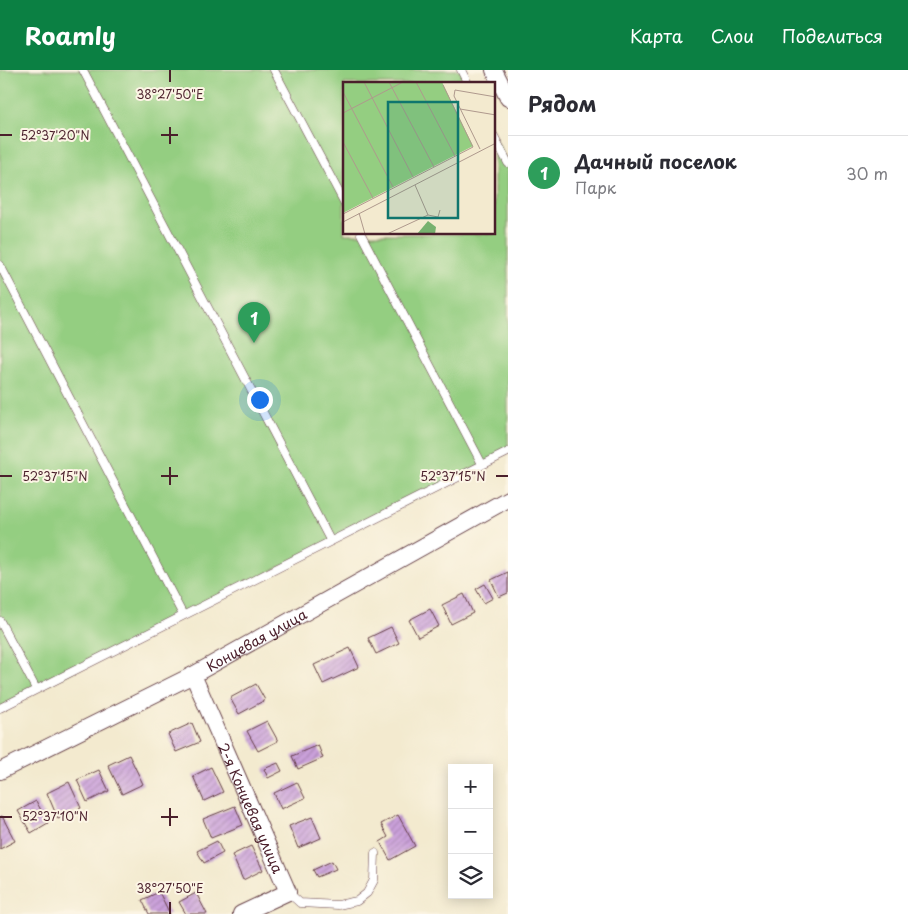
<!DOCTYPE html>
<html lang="ru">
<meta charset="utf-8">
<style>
body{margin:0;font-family:"Playpen Sans",sans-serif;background:#f7f7f7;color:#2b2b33}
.controls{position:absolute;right:15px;bottom:15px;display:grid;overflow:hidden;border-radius:0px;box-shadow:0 2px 12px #0003}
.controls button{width:45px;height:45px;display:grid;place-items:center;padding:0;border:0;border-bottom:1px solid #e1e1e2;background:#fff;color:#2b2b33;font:25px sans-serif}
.you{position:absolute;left:259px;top:329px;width:18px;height:18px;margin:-12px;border:4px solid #fff;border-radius:50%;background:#1a73e8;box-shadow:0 0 0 8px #1a73e833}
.badge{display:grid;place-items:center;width:32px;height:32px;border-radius:50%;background:#0b8043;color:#fff;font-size:16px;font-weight:700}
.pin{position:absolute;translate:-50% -41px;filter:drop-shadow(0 1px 2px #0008)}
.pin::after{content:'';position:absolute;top:26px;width:18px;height:15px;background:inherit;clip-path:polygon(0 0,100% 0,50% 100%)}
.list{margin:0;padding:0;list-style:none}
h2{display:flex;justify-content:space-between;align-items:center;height:65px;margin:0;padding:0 20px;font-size:21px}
h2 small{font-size:16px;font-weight:400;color:#7c7c81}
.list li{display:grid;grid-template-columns:32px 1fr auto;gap:15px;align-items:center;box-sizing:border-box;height:75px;padding:0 20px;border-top:1px solid #e1e1e2}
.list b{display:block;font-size:19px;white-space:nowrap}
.list p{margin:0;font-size:16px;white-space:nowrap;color:#7c7c81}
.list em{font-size:16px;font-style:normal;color:#7c7c81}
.icon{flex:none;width:28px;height:28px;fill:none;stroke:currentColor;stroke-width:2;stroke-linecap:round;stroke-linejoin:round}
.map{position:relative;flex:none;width:508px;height:844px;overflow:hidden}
header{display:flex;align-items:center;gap:30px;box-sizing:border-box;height:70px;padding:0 25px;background:#0b8043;color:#fff}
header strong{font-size:24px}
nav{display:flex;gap:28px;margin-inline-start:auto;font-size:18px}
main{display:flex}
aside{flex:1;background:#fff}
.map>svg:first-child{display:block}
</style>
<header>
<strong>Roamly</strong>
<nav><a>Карта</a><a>Слои</a><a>Поделиться</a></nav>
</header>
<main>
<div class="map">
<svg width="508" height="844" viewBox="0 0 508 844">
<defs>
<pattern id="building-hatch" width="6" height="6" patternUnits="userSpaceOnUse" patternTransform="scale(1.25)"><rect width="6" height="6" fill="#cba1db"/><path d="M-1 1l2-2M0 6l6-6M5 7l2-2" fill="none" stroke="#a783b2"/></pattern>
</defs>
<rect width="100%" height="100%" fill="#fcf5e5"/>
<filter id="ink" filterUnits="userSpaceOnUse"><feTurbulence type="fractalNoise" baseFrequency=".02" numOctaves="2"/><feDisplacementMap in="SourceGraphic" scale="10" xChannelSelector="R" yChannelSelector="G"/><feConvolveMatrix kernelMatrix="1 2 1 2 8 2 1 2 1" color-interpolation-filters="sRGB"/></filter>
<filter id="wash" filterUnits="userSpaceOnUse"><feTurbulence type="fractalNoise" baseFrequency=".0096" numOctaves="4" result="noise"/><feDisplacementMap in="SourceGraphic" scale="20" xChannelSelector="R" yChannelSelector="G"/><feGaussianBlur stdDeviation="1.12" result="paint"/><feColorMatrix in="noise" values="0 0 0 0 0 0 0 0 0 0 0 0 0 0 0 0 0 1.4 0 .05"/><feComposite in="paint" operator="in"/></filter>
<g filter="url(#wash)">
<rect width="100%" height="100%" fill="#f3eacf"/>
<polygon fill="#94ce81" stroke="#6f7656" points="0,0 461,0 468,14 344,14 344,164 494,164 494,66 508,93 508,382 0,638"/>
<g id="blocks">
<g fill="url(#building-hatch)">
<polygon points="508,502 508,523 499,527 491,510"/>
<polygon points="485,514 493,528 484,533 476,519"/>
<polygon points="464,524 473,543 451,554 442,535"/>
<polygon points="430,539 439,556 418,567 409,550"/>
<polygon points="391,557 399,573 376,584 368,568"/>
<polygon points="350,578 359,597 323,614 314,595"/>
<polygon points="256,614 265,630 239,644 230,628"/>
<polygon points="267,651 278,671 258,681 247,661"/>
<polygon points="192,653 200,672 176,682 168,664"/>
<polygon points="318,675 323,688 298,699 292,686"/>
<polygon points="129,685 143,714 122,724 108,695"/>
<polygon points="278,693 282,701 268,708 264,699"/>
<polygon points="211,697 223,722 204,731 193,706"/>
<polygon points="99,700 109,721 87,732 77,710"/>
<polygon points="69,712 81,738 58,749 47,723"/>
<polygon points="297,712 305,728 281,739 274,723"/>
<polygon points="36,731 48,753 31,763 18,741"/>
<polygon points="235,736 243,755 211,768 203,749"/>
<polygon points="398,745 415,776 390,790 380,772 388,767 381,754"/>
<polygon points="2,746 15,771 0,779 0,747"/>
<polygon points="312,747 321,768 298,778 289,756"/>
<polygon points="217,771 223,783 204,793 197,781"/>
<polygon points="251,776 263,800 243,810 232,785"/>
<polygon points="332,791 336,799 317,807 313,800"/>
<polygon points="159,822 170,844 149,844 142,830"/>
<polygon points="196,823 207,844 186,844 179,832"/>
</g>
</g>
</g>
<g filter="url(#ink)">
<use href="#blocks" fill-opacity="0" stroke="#633d44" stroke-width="1"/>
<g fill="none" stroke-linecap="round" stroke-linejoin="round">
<g stroke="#633d44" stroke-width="9">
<g id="service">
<polyline points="83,0 330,470"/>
<polyline points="274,0 344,132"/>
<polyline points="461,0 468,14"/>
<polyline points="494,66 508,93"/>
<polyline points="361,164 482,394"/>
<polyline points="0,195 183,545"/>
<polyline points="0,551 36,619"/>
<polyline points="0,638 508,382"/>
<polyline points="288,822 300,833 338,835 357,831 367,823 374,810 375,783"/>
</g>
</g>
<g stroke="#633d44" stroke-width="18">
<g id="minor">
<polyline points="494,0 508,28"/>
<path id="s1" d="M193 605 288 822 241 844"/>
<path id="s2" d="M0 701 193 605 508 429"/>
</g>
</g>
<use href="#service" stroke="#fff" stroke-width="8"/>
<use href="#minor" stroke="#fff" stroke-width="16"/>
</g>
</g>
<path fill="none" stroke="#4a1f2b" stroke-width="2" d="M170 0V12M170 57V74M0 65H12M161 65H178M170 397V415M0 406H12M161 406H178M496 406H508M170 738V756M0 747H12M161 747H178M170 832V844"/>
<g text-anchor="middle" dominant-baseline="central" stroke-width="4" stroke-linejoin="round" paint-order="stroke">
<g font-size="14" fill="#4a1f2b" stroke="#fcf5e5">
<text stroke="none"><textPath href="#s2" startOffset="288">Концевая улица</textPath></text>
<text stroke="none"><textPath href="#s1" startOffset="145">2-я Концевая улица</textPath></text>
</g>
</g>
<g transform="translate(343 12)">
<rect width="152" height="152" fill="#f3eacf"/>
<path d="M0 0H99L130 64 0 131Z" fill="#94ce81"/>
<path d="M85 139 93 145 92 152H74Z" fill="#77b16f"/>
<path fill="none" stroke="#af998d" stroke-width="1" d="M21 0 70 95M46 0 91 85M73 0 112 74M112 8 111 14 137 67M112 8 153 15M0 10 50 105M117 27 153 33M0 31 60 0M0 60 30 116M16 131 22 152M0 132 130 65 100 3M85 133 95 135 97 128M0 140 153 61M44 152 85 133 72 103"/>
<path fill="#0f766e" fill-opacity="0.15" stroke="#0f766e" stroke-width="2.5" d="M45 20H115V136H45Z"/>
<rect width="152" height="152" fill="none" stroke="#4a1f2b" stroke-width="2.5"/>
</g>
<g font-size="12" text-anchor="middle" fill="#4a1f2b" stroke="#fcf5e5" stroke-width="4" stroke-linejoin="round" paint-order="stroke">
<text x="170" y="29">38°27'50"E</text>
<text x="55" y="70">52°37'20"N</text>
<text x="55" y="411">52°37'15"N</text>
<text x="453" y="411">52°37'15"N</text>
<text x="55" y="751">52°37'10"N</text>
<text x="170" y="823">38°27'50"E</text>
</g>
</svg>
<div class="controls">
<button>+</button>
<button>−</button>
<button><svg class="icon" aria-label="layers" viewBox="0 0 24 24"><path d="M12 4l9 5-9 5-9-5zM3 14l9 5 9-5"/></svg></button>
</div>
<div class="you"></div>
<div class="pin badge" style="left:254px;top:273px;background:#2e9e5b">1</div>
</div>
<aside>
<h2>Рядом<small></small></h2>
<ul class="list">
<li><span class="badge" style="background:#2e9e5b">1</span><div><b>Дачный поселок</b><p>Парк</p></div><em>30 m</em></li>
</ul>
</aside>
</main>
